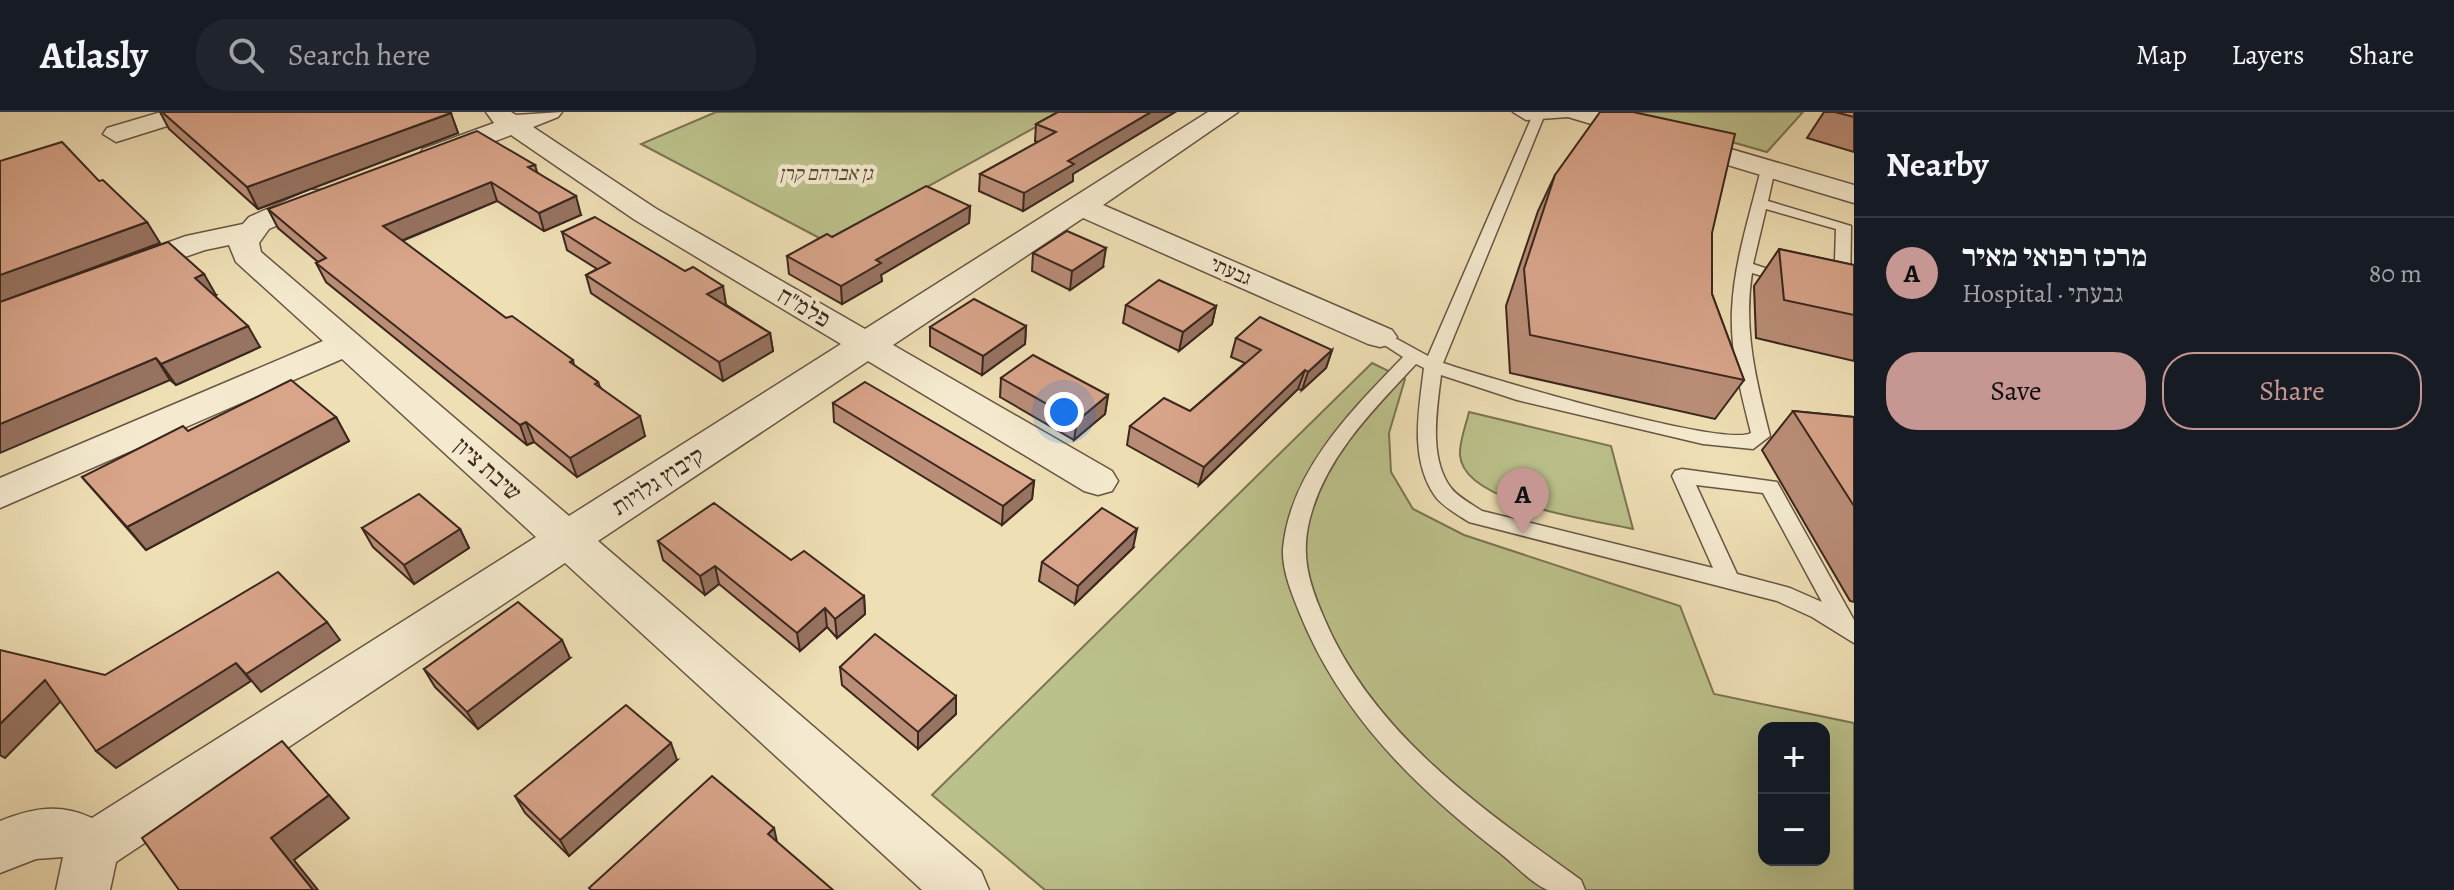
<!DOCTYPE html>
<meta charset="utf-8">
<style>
body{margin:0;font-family:Alegreya,"Frank Ruhl Libre",serif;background:#20242c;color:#f1f3f6}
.controls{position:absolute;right:24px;bottom:24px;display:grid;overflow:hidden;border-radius:16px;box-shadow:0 8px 32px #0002}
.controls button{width:72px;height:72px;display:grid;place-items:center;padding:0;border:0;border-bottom:2px solid #363941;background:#171b24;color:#f1f3f6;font:40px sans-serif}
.you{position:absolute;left:1064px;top:300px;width:28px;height:28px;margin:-20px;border:6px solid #fff;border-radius:50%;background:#1a73e8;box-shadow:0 0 0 12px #1a73e833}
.badge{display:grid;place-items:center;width:52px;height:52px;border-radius:50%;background:#c59692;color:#111;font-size:26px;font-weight:700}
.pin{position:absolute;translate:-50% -66px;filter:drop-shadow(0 2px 4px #0008)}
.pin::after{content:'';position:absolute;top:42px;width:28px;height:24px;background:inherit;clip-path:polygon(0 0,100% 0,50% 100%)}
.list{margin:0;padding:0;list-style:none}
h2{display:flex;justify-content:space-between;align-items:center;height:104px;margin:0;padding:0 32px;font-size:34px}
h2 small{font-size:26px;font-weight:400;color:#9ea1a6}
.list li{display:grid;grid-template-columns:52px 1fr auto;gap:24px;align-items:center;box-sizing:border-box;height:112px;padding:0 32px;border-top:2px solid #363941}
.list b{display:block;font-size:30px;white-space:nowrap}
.list p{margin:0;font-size:26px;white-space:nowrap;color:#9ea1a6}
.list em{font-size:26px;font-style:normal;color:#9ea1a6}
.actions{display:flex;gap:16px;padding:24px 32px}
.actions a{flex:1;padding:18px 0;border:2px solid #c59692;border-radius:32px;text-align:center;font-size:28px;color:#c59692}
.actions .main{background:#c59692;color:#111}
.icon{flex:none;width:44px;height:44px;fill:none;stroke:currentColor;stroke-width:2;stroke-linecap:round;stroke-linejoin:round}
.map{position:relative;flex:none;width:1854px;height:778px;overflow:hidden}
header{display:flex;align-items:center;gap:48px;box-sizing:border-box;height:112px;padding:0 40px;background:#171b24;border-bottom:2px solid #363941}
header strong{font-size:38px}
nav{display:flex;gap:44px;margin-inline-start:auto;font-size:28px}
.search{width:560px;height:72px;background:#20242c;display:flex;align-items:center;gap:20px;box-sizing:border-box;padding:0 28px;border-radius:32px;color:#9ea1a6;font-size:30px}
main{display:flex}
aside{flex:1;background:#171b24}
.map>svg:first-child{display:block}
</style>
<header>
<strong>Atlasly</strong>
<div class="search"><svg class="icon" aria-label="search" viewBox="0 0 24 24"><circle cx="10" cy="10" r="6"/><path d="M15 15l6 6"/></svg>Search here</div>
<nav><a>Map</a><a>Layers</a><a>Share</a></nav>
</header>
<main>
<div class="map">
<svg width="1854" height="778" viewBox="0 0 1854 778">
<rect width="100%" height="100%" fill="#efdfb5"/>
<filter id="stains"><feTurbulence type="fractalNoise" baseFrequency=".0025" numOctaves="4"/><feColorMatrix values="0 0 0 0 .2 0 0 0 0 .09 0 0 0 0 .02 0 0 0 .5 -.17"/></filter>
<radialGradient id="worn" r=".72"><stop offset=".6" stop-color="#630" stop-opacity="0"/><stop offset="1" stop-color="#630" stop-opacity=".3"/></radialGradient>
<g fill="#bcc18b" stroke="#7b7454" stroke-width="2" fill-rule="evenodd">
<polygon points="716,0 1063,0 827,130 641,32"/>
<polygon points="1626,0 1803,0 1767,40"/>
<path d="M1372 251 1405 267 1389 321 1391 360 1413 397 1464 423 1680 494 1714 582 1854 611V778H1045L932 683ZM1764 616H1824V748H1764Z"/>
<path d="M1469 300 1611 334 1633 417C1594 408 1463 392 1460 343 1459 330 1466 313 1469 300Z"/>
</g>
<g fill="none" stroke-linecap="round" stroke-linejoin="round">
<g stroke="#675543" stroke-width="3">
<path id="service" d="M1534 0 1545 2 1443 251C1485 265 1723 336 1751 321 1741 281 1730 240 1732 198 1734 150 1750 103 1761 57L1768 53 1775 57 1768 89 1851 114 1850 178 1842 183 1834 178 1836 117 1766 97 1753 152 1795 166 1787 171 1752 161C1743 217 1756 269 1770 324L1753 337 1703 332 1517 288 1441 263C1437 297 1428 346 1451 376 1458 385 1473 393 1482 399L1713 456 1672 364 1675 359 1682 357 1777 370 1854 508V531L1812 505 1777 489 1469 410C1458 403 1442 394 1435 384 1409 346 1419 298 1424 256L1416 252C1374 297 1326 344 1310 406 1300 443 1309 472 1324 506 1373 622 1482 697 1581 768L1585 778C1574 778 1558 778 1548 778 1532 772 1514 752 1500 741 1415 675 1341 603 1300 502 1292 482 1282 459 1283 437 1290 359 1352 298 1403 245L1372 225 1380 220 1386 221 1428 244ZM1696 373 1763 381 1822 490 1790 476 1737 462Z"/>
</g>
<g stroke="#675543" stroke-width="3">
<g id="minor">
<polygon points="161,0 200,0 196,5 116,30 103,22 107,16"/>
<path d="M486 0H511L516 3 562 0 558 5 533 15 655 96 865 217 1208 0H1238L1103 93 1392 218 1397 225 1392 232 1380 235 1368 232 1083 106 893 233 1112 359 1118 369 1112 379 1098 383 1084 379 868 249 598 429 981 759 989 778H922L565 451 116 750 110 778H56L63 745 36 747 0 761V709C33 696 59 691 92 706L536 425 342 247 0 396V366L323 229 236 150 229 133 205 138 127 165 116 163 111 156 116 149 186 124 243 112 249 105 310 78H330L334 84 330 90 269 117 259 131 261 140 569 404 841 232 635 108 511 23 443 49H423L420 43 423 37 494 11Z"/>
<polygon points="1513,0 1604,0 1854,73 1854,91 1568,5 1526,8"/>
</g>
</g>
<use href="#service" fill="#f5eacf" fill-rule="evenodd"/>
<use href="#minor" fill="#f5eacf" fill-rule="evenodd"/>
</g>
<g fill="#ba8d77" stroke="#3a271d" stroke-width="2">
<polygon points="160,0 450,0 458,21 258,97 169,17"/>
<polygon points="1058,0 1175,0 1073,62 1073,69 1023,99 979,79 980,62 1038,30 1035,29 1036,12"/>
<polygon points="1824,0 1854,0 1854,40 1807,26"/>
<polygon points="535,53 537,60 581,103 544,119 497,89 402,129 506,206 573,248 574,253 598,270 600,275 645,324 577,365 534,330 527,333 326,170 316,151 318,150 278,116 268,97"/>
<polygon points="1555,63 1712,121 1712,182 1744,268 1715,307 1510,261 1506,194 1538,99"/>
<polygon points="970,94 969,111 881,163 882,169 842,192 789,162 787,144 832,125"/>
<polygon points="562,120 726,192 725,192 770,221 773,239 723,269 591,181 586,163 597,157 567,138"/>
<polygon points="1779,137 1854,153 1854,249 1756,226 1754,174"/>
<polygon points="1033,141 1103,155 1070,178 1032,159"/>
<polygon points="216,183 215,184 260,235 176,273 170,268 0,190"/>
<polygon points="1126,193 1216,194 1212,212 1179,239 1123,211"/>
<polygon points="1026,214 1025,232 982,263 930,234 930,215"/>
<polygon points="1236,226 1332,238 1326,256 1302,278 1298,277 1199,373 1127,333 1130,314 1190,299 1245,251 1231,245"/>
<polygon points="1001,266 1108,283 1105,302 1074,328 1000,285"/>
<polygon points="833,291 1034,369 1032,387 1002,413 834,310"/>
<polygon points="1793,299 1854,305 1854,490 1850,489 1762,338"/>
<polygon points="336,305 349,329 146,438 82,365 188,319"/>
<polygon points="362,416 460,417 469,436 414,472 373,435"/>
<polygon points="658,429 791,448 864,484 865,502 837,526 827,515 800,539 719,472 705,483 663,448"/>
<polygon points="1133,436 1075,492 1039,469 1042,450"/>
<polygon points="570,546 478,617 435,575 424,557"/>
<polygon points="840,555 956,584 956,602 918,637 842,573"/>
<polygon points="677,648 569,744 525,701 515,684"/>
</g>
<g fill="#977361" stroke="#3a271d" stroke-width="2">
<polygon points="1151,0 1175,0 1073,62 1073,69 1023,99 1024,81 1068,49"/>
<polygon points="451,1 458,21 258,97 247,75"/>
<polygon points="491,70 497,89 391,133 383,114"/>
<polygon points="576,84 581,103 544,119 539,101"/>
<polygon points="970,94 969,111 881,163 882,169 842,192 841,174 876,148"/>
<polygon points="147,110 160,131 0,190 0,163"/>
<polygon points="1106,136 1103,155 1070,178 1072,159"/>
<polygon points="204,162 216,183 208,187 195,166"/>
<polygon points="723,174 726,192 711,200 707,182"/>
<polygon points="1216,194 1212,212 1179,239 1183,220"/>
<polygon points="248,214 260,235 176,273 161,252"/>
<polygon points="1026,214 1025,232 982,263 983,244"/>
<polygon points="770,221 773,239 723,269 719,250"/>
<polygon points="1332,238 1326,256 1302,278 1308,260"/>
<polygon points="156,246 170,268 0,341 0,312"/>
<polygon points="1305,258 1298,277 1199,373 1204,355"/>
<polygon points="1108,283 1105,302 1074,328 1077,309"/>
<polygon points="640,304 645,324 577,365 570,346"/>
<polygon points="336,305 349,329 146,438 127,415"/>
<polygon points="526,310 534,330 527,333 520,313"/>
<polygon points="1034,369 1032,387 1002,413 1003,394"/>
<polygon points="460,417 469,436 414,472 404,453"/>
<polygon points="1137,417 1133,436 1075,492 1078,474"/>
<polygon points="715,454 719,472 705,483 700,464"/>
<polygon points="864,484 865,502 837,526 835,507"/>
<polygon points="825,496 827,515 800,539 797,521"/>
<polygon points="327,510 340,528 261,580 246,562"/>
<polygon points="562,528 570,546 478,617 467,600"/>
<polygon points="236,551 251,569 116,656 96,639"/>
<polygon points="45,568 64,586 5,646 0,643 0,612"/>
<polygon points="956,584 956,602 918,637 918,620"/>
<polygon points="671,631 677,648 569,744 560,728"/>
<polygon points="329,683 349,706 294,748 318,778 313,778 271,726"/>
<polygon points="774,716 779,739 768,722"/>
</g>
<g fill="#d8a48a" stroke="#3a271d" stroke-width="2">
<polygon points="162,0 450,0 451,1 247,75"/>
<polygon points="1058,0 1151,0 1068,49 1074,52 1024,81 980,62 1056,20 1036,12"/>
<polygon points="1600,0 1633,0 1735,22 1712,121 1712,182 1744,268 1530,223 1524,157 1555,63"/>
<polygon points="1835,0 1854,0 1854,5"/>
<polygon points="477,19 535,53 528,55 576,84 539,101 491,70 383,114 506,206 512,204 573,248 570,250 598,270 595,272 640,304 570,346 526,310 520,313 316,151 326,146 268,97"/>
<polygon points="62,30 99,69 103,68 147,110 0,163 0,49"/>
<polygon points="926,74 970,94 876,148 881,151 841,174 787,144 827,122 832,125"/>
<polygon points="595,105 685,159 693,155 723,174 707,182 770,221 719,250 586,163 610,151 562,120"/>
<polygon points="1067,119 1106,136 1072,159 1033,141"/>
<polygon points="168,130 204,162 195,166 248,214 161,252 156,246 0,312 0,190"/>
<polygon points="1779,137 1854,153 1854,203 1784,188"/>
<polygon points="1159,168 1216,194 1183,220 1126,193"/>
<polygon points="974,187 1026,214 983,244 930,215"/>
<polygon points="1260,205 1332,238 1308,260 1305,258 1204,355 1130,314 1164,286 1190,299 1261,238 1236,226"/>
<polygon points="1033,243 1108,283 1077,309 1001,266"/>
<polygon points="291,268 336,305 127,415 82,365 183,314 188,319"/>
<polygon points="865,270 1034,369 1003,394 833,291"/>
<polygon points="1793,299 1854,305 1854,394"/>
<polygon points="419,382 460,417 404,453 362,416"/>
<polygon points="714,391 791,448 804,439 864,484 835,507 825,496 797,521 715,454 700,464 658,429"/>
<polygon points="1102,396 1137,417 1078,474 1042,450"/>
<polygon points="278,460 327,510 246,562 236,551 96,639 45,568 0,612 0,538 105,563"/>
<polygon points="518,490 562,528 467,600 424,557"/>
<polygon points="875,522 956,584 918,620 840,555"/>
<polygon points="626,593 671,631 560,728 515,684"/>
<polygon points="282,629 329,683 271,726 313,778 179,778 142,726"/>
<polygon points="712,664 774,716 768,722 833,778 591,778 589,776"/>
</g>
<g text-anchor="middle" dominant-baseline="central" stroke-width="8" stroke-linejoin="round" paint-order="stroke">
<g font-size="20" font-style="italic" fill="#5a4e38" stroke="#f5eacf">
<text x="826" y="61">גן אברהם קרן</text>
</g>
<g font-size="20" fill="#3a271d" stroke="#f5eacf">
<text transform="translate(1231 159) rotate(24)">גבעתי</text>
</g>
<g font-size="24" fill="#3a271d" stroke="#f5eacf">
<text transform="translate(804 195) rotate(30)">פלמ"ח</text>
<text transform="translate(488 357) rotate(42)">שיבת ציון</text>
<text transform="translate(658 369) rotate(-33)">קיבוץ גלויות</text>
</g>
</g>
<rect width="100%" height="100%" filter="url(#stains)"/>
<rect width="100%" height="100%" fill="url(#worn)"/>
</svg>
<div class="controls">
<button>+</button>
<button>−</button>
</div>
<div class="you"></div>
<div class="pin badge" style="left:1523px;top:422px">A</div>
</div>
<aside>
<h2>Nearby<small></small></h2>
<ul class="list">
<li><span class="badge">A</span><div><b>מרכז רפואי מאיר</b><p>Hospital · גבעתי</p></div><em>80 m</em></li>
</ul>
<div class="actions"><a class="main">Save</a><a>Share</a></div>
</aside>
</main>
